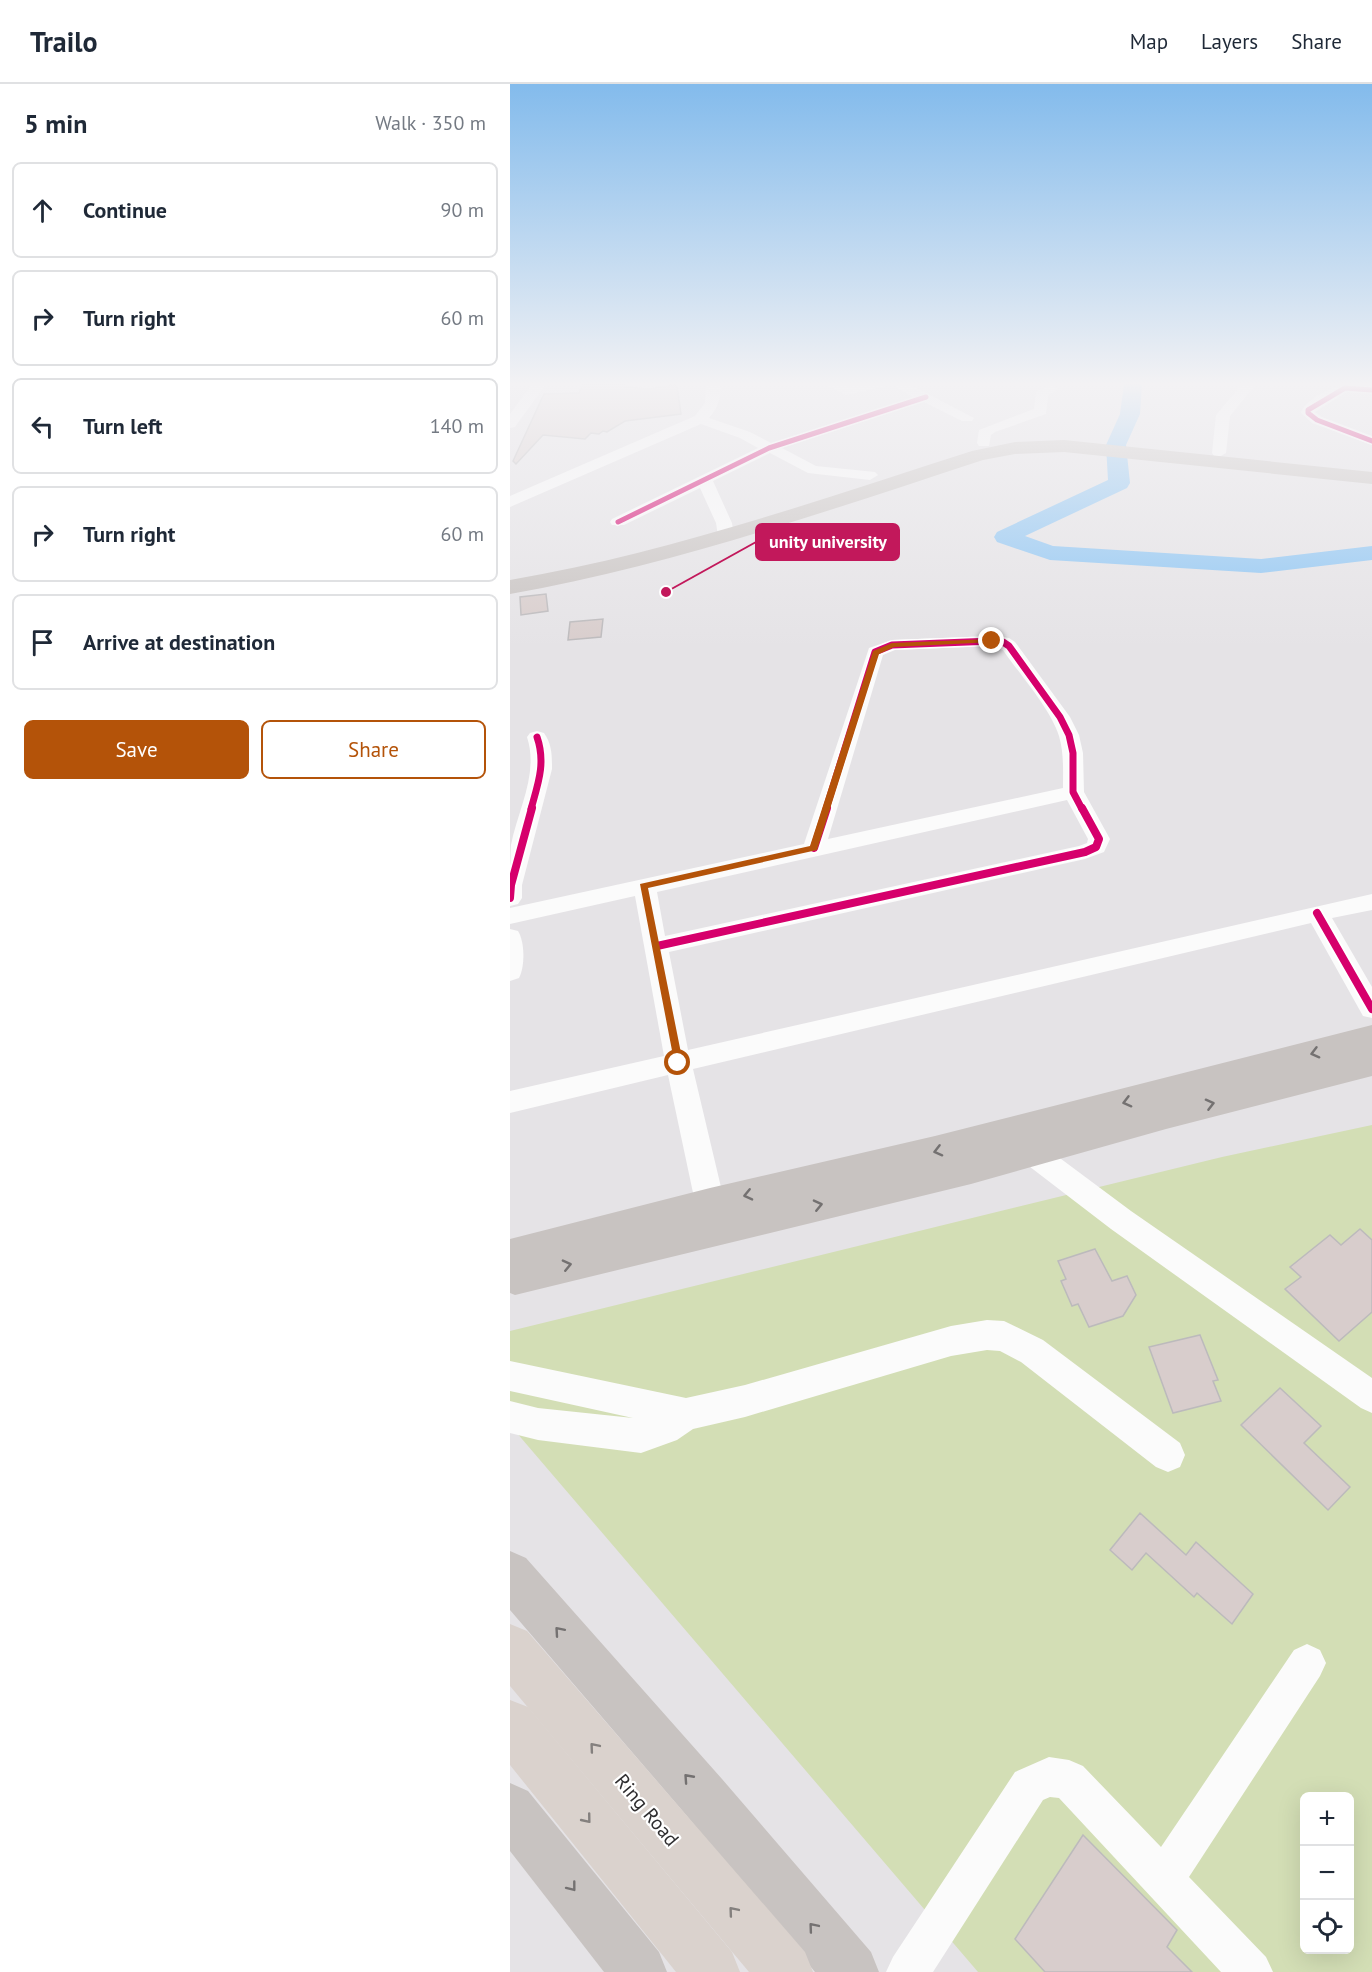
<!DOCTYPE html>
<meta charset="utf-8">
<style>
body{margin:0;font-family:"PT Sans",sans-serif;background:#f2f2f3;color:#1f2937}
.controls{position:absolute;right:18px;bottom:18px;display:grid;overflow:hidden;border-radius:9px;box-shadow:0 6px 24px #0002}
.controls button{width:54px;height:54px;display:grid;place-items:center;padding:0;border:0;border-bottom:2px solid #e0e1e3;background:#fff;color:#1f2937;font:30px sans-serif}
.stop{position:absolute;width:18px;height:18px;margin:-14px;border:4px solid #b45309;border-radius:50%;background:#fff}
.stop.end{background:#b45309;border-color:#fff;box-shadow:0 2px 6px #0008}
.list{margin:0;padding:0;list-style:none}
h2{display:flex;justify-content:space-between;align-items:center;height:78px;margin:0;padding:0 24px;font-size:26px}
h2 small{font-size:20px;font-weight:400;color:#747a83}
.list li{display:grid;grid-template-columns:39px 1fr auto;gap:18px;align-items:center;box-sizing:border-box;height:96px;margin:0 12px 12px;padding:0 12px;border:2px solid #e0e1e3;border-radius:9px}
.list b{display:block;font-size:22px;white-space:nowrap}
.list em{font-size:20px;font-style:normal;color:#747a83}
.actions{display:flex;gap:12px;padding:18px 24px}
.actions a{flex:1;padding:14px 0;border:2px solid #b45309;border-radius:9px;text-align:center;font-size:21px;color:#b45309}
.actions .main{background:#b45309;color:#fff}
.icon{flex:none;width:33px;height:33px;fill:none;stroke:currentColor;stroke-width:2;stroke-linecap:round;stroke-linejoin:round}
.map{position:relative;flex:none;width:862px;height:1888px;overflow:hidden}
header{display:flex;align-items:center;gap:36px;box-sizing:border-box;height:84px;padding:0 30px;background:#fff;border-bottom:2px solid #e0e1e3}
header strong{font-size:28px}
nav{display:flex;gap:33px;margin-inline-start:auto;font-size:21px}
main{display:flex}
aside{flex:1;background:#fff}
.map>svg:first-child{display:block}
</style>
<header>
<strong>Trailo</strong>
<nav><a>Map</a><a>Layers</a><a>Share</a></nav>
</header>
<main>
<aside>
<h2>5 min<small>Walk · 350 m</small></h2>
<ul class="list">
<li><svg class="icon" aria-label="ahead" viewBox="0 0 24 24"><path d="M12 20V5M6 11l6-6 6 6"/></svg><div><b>Continue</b></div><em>90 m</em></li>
<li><svg class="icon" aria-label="right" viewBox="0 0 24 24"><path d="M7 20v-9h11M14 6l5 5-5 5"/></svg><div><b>Turn right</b></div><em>60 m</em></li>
<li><svg class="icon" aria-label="left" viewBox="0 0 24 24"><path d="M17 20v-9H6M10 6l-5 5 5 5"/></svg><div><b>Turn left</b></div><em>140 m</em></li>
<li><svg class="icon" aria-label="right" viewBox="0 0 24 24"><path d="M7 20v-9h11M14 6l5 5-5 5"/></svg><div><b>Turn right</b></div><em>60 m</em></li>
<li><svg class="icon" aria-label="arrive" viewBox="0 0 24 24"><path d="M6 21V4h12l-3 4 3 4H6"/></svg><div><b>Arrive at destination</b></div></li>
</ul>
<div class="actions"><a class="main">Save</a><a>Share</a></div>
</aside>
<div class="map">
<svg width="862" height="1888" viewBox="0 0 862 1888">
<rect width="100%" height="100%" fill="#e5e3e6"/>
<path fill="#d3deb5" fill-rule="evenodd" d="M862 1041V1888H468L0 1341V1247L712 1073ZM794 1712H840V1866H794Z"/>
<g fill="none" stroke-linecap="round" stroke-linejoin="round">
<polygon fill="#8dc5f3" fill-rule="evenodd" points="614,300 632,300 630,330 616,361 620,399 617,404 515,452 543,462 751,475 862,462 862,476 751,489 540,476 487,458 484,453 487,448 598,396 596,361 610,330"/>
</g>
<g fill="#d8cdcc" stroke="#bcbabc" stroke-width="1.5">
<polygon points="73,300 115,300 115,303 138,305 164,301 167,303 171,330 115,337 97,348 93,347 89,350 81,349 75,355 33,351 6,380 3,377 34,310 69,309"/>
<polygon points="36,510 38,527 11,531 10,513"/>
<polygon points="93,535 91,553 58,556 60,538"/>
<polygon points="850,1145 862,1156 862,1228 829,1257 775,1205 791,1193 780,1183 820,1151 831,1161"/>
<polygon points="585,1165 602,1197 617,1192 626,1211 613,1232 579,1243 568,1220 562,1222 551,1197 556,1195 548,1177"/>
<polygon points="690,1251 708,1296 703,1297 711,1317 663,1329 639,1263"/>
<polygon points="770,1304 811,1342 794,1359 840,1403 818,1426 731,1341"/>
<polygon points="630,1429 676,1471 686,1458 743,1510 722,1540 687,1509 684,1513 636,1469 622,1486 600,1466"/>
<polygon points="573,1751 667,1846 657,1863 682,1888 535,1888 505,1855"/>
</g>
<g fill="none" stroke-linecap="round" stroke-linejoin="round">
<g fill="#fbfbfb" fill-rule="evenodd">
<polygon points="22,300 36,300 5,343 0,344 0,330"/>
<path d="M196 300H210C212 314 208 323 199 334L240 348 261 359 403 313 382 301 336 311 314 300H332L338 303 352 300H399L464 334 462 337H452L414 318 272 364 306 382 365 388 368 391 360 396 298 389 260 369 203 397 222 439 224 452 216 457 208 452 206 439 190 404 114 441H102L100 438 102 435 248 364 230 354 191 340 0 423V412L185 332 195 319Z"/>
<polygon points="542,300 548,304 538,312 536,330 485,348 481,351 479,362 469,362 467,359 469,346 524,325 526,308"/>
<polygon points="732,300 746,300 720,332 716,369 709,373 704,372 702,369 706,331"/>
<path d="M835 300 862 302V310L837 308 805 328 812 333 862 352V361L802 339 791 329C794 316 822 303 835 300Z"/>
<path d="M482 552 499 554 505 558 560 633 569 651 573 669 574 708 600 755 594 768 575 775 159 868 178 966 862 810V826L822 834 862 903V934L853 932 801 839 183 985 219 1137 214 1146 204 1150 194 1146 189 1137 158 991 0 1029V1007L154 972 125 812 0 840V824L294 760 359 564 382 556ZM482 562 493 566C510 591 540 624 549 652 554 669 553 686 553 704L318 755 373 571 385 566ZM557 716 578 755 577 759 569 762 155 852 147 808Z"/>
<path d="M27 647 34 649C42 660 42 672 42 685L12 801V814L8 820 0 822C0 803 0 780 1 761 8 725 29 690 17 653L20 649Z"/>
<path d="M0 845 8 847C15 858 15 883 9 894L0 897Z"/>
<polygon points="521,1056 531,1060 621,1127 862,1294 862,1329 851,1324 601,1145 511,1076 507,1068 511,1060"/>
<polygon points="477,1236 494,1237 533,1256 670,1359 675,1371 670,1383 658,1388 646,1383 511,1278 490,1267 477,1266 441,1272 235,1333 183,1345 167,1356 131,1369 28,1356 0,1349 0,1317 28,1324 123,1334 0,1307 0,1277 176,1314 235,1301 441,1242"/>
<polygon points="797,1560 810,1566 816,1579 810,1592 679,1793 756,1873 763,1888 711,1888 549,1714 540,1713 533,1716 423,1888 376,1888 383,1873 505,1688 539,1673 559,1676 573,1682 651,1763 784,1566"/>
</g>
<g fill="#c8c3c1" fill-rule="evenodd">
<path d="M554 356 862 388V400L554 368 505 370 473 376C317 427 162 481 0 510V496C159 469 309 416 462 367L505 358Z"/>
<polygon points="862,941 862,992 656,1045 461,1100 5,1211 0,1209 0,1155 200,1104 425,1052"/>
<polygon points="0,1467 16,1474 212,1695 361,1868 369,1888 305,1888 176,1731 0,1526"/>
<polygon points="0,1699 18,1707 149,1868 157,1888 94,1888 0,1767"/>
</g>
<g fill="#dad2cd" fill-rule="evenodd">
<polygon points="0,1540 17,1547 295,1868 303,1888 239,1888 0,1602"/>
<polygon points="0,1616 18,1623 222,1868 230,1888 166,1888 0,1681"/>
</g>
<g stroke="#fff" stroke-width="8">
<g id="cycleway-far2">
<polyline points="862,306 835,304 798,326 798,329 807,336 862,357"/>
<polyline points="108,438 259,364 416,313"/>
</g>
</g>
<g stroke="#fff" stroke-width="10">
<g id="cycleway-far1">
<path d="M21 725C28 700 36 679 27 653"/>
<polyline points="316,725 365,568 382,561 482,557 493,558 499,562 550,633 559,651 563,669 563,708 572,725"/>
</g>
</g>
<g stroke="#fff" stroke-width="12">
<g id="cycleway">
<polyline points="304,764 317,724"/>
<polyline points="0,814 1,801 22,724"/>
<polyline points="807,829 862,925"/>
<polyline points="147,862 575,768 586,763 589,755 572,724"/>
</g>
</g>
<use href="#cycleway-far2" stroke="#d6006c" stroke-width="5"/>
<use href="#cycleway-far1" stroke="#d6006c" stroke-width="7"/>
<use href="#cycleway" stroke="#d6006c" stroke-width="8"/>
</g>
<defs><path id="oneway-chevron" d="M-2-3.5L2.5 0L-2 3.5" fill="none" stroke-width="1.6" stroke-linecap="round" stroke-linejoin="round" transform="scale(1.5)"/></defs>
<g stroke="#747171">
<use href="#oneway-chevron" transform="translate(805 969) rotate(165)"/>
<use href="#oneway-chevron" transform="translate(617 1018) rotate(165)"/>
<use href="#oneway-chevron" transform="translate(700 1020) rotate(-14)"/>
<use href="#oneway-chevron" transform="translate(428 1067) rotate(166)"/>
<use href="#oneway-chevron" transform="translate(238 1111) rotate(167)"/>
<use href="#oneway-chevron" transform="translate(308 1121) rotate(-13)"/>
<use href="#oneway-chevron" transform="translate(57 1181) rotate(-13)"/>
<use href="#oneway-chevron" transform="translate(49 1547) rotate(-131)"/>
<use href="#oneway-chevron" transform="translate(178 1694) rotate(-132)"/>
<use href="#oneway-chevron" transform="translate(62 1803) rotate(52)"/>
<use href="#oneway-chevron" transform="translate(303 1843) rotate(-130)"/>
</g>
<g stroke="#84807e">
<use href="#oneway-chevron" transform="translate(84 1663) rotate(-130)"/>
<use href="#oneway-chevron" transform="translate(77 1735) rotate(51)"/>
<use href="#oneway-chevron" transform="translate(223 1827) rotate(-130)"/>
</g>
<linearGradient id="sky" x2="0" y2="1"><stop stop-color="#83bbec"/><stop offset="0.53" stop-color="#f3f2f4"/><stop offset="1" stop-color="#f3f2f4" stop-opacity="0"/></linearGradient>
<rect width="862" height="565" fill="url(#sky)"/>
<polygon fill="#b45309" points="482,555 484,558 384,563 369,570 307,766 138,804 173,979 168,983 165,982 130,800 300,762 363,567 382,559"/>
<g text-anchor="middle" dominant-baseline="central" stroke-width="4.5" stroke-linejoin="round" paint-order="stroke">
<g font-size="20" fill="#2f2e30" stroke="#fff">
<text transform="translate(137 1726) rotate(50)">Ring Road</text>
</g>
</g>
<path fill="none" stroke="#c2185b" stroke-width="2" d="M156 508L246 458"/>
<circle fill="#c2185b" stroke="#fff" stroke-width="2" cx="156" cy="508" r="6"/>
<rect fill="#c2185b" stroke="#c2185b" stroke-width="2" x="246" y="440" width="143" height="36" rx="6"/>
<g font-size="18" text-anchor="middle" font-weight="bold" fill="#fff">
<text x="318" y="464">unity university</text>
</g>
</svg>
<div class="controls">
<button>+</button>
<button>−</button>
<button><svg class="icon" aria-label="locate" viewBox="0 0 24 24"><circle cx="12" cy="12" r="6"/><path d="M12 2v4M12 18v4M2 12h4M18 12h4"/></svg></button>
</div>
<div class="stop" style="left:168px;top:979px"></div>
<div class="stop end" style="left:482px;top:557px"></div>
</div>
</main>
